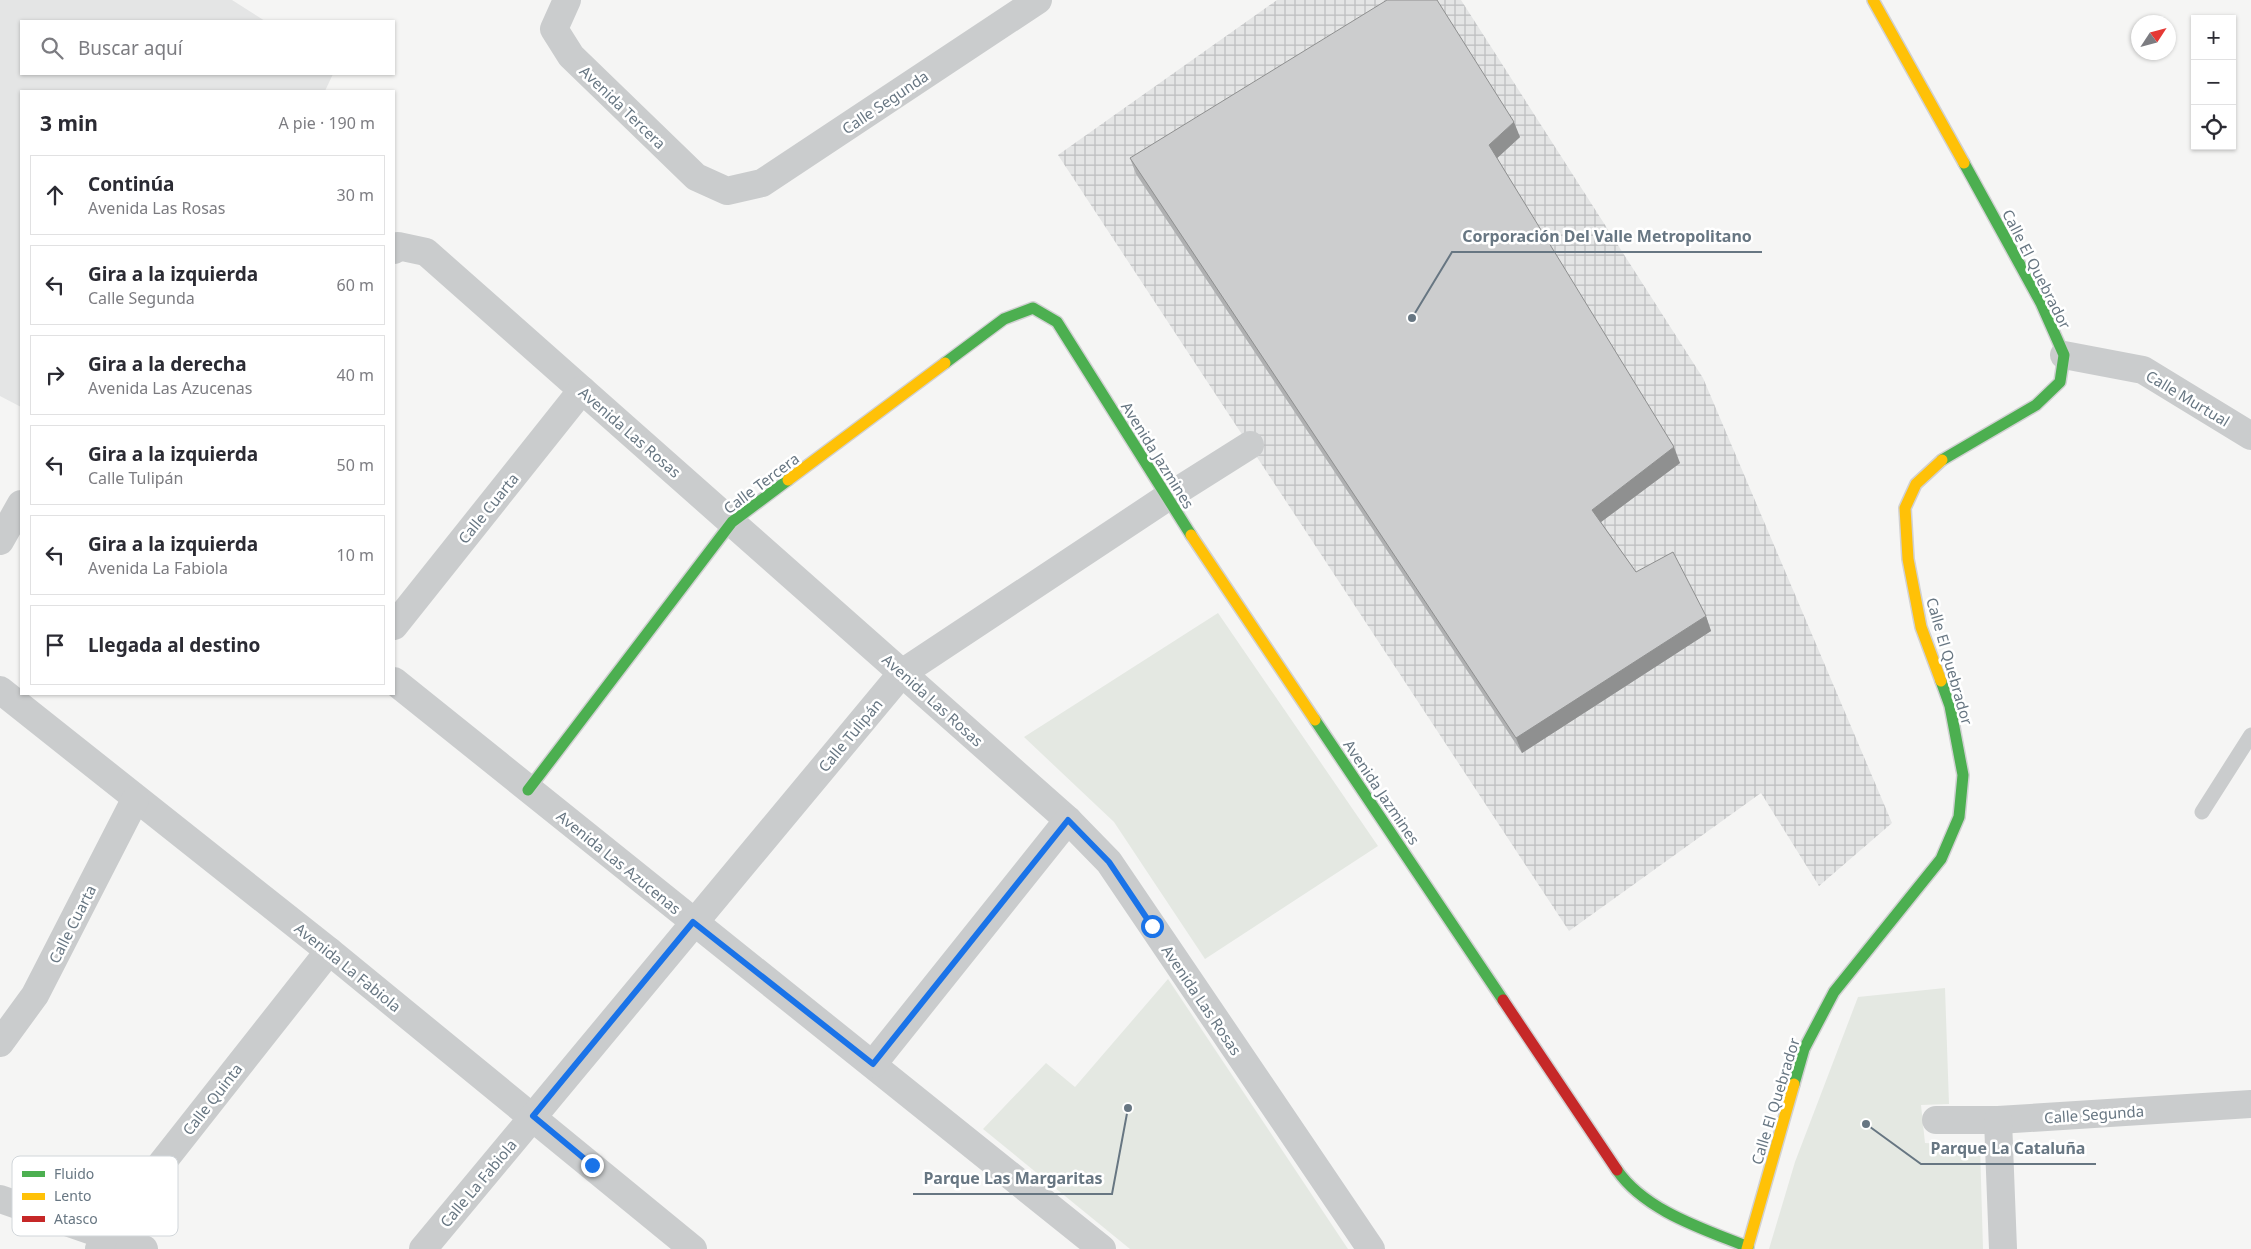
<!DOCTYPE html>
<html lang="es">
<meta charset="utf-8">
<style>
body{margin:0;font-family:"Noto Sans",sans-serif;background:#f7f7f7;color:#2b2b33}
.controls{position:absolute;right:15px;top:15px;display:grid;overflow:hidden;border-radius:0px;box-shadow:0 1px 4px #0004}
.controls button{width:45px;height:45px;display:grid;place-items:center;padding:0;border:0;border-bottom:1px solid #e1e1e2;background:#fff;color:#2b2b33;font:25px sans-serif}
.compass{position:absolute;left:2131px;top:15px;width:45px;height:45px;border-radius:50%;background:#fff;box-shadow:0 1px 4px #0004;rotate:54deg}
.stop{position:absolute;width:15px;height:15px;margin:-11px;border:4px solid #1a73e8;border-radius:50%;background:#fff}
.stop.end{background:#1a73e8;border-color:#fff;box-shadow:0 1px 5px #0008}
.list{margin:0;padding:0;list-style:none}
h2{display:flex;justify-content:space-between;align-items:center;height:65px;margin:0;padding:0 20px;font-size:21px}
h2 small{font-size:16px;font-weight:400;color:#7c7c81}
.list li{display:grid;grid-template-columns:32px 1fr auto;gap:15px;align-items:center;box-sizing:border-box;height:80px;margin:0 10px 10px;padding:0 10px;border:1px solid #e1e1e2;border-radius:0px}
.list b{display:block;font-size:19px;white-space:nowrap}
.list p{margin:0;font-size:16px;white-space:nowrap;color:#7c7c81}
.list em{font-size:16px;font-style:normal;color:#7c7c81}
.icon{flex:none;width:28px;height:28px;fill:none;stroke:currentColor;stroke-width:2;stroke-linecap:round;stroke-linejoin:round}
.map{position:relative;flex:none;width:2251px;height:1249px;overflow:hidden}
.search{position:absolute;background:#fff;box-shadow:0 1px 4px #0004;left:20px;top:20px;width:375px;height:55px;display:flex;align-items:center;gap:12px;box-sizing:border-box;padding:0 18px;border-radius:0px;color:#7c7c81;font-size:19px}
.panel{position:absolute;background:#fff;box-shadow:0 1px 4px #0004;left:20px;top:90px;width:375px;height:605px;border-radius:0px}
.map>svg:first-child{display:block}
</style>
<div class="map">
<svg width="2251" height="1249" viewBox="0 0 2251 1249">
<defs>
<pattern id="industrial-grid" width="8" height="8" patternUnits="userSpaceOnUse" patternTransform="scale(1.25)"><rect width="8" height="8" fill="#e4e5e5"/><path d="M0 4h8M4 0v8" fill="none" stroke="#bdbebf"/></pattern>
</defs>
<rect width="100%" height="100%" fill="#f5f5f4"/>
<polygon fill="#e4e5e5" points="0,0 232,0 265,21 21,21 21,74 333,74 325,91 21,91 21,407 0,396"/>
<polygon fill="url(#industrial-grid)" points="1277,0 1461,0 1703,378 1892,823 1819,886 1761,793 1569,931 1058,155"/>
<g fill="#e4e8e2">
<polygon points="1218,613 1378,846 1205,959 1114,822 1024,737"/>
<polygon points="1168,979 1348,1249 1130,1249 983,1129 1046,1063 1075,1087"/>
<polygon points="1945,988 1949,1104 1921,1105 1925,1143 1980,1146 1983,1249 1769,1249 1795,1162 1858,997"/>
</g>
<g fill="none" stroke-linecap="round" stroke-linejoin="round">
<g stroke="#d1d1d2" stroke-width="14">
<g id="fast">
<polyline points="945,363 1004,319 1033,308 1057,322 1191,535"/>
<polyline points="1942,460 2036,405 2060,382 2064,355 2041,303 1964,163"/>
<polyline points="1315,720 1503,1000"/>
<polyline points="528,790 732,522 788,480"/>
<polyline points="1794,1084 1804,1049 1834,992 1941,859 1959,817 1963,775 1950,706 1941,681"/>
<path d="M1617 1170C1645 1211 1704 1229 1748 1247"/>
</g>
</g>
<g stroke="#d1d1d2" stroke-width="14">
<g id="slow">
<polyline points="1873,0 1964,163"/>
<polyline points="788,480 945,363"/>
<polyline points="1191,535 1315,720"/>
<polyline points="1941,681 1921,627 1908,559 1905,508 1916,484 1942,460"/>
<polyline points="1747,1249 1794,1084"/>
</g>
</g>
<g stroke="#d1d1d2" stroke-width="14">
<polyline id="jam" points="1503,1000 1617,1170"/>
</g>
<polyline stroke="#cacccd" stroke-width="15" points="2202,812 2251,735"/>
<g stroke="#cacccd" stroke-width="28">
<polyline points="567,0 554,29 571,56 696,177 727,191 762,183 1038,0"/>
<polyline points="394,250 398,246 426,252 1068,820 1109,862 1371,1249"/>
<polyline points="2064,355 2143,370 2251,436"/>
<polyline points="0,541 21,504"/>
<polyline points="394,626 582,390"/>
<polyline points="394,681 1102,1249"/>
<polyline points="0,690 329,951 693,1249"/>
<polyline points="0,1043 35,995 135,800"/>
<polyline points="873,1064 1068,820"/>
<polyline points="1936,1120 1998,1120 2251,1104"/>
<polyline points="1998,1120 2003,1249"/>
<polyline points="0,1199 144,1249"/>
<polyline points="99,1249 106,1234 329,951"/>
<polyline points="423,1249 902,673 1166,498 1250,445"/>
</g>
<use href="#fast" stroke="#4caf50" stroke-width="11"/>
<use href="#slow" stroke="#ffc107" stroke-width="11"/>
<use href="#jam" stroke="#c62828" stroke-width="11"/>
</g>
<polygon fill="#afb0b1" points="1520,137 1497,158 1680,463 1601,522 1636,572 1706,616 1711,631 1522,753 1136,174 1130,158"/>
<g fill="#8f9090">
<polygon points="1514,122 1520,137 1494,161 1489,145"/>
<polygon points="1674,447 1680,463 1597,525 1592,510"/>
<polygon points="1706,616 1711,631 1522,753 1516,738"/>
</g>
<polygon fill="#cccdce" stroke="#8f9090" points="1387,0 1437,0 1514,122 1489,145 1674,447 1592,510 1636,572 1673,552 1706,616 1516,738 1130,158"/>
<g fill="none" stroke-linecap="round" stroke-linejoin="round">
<polyline stroke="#1a73e8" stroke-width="6" points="592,1165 533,1116 693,922 873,1064 1068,820 1109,862 1152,926"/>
</g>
<g text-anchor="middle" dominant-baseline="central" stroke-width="5" stroke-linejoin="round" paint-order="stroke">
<g font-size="15" fill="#677682" stroke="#fff">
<text transform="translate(885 102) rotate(-34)">Calle Segunda</text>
<text transform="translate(623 107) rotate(44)">Avenida Tercera</text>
<text transform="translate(2037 269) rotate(63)">Calle El Quebrador</text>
<text transform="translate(2188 398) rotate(31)">Calle Murtual</text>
<text transform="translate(630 432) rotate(41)">Avenida Las Rosas</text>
<text transform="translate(1158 455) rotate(58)">Avenida Jazmines</text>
<text transform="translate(761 483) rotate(-37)">Calle Tercera</text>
<text transform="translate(488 508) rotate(-51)">Calle Cuarta</text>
<text transform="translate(1950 661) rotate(74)">Calle El Quebrador</text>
<text transform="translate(933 700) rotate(42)">Avenida Las Rosas</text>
<text transform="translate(850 735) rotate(-50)">Calle Tulipán</text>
<text transform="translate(1382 792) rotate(56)">Avenida Jazmines</text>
<text transform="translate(619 862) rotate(39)">Avenida Las Azucenas</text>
<text transform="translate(72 924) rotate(-63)">Calle Cuarta</text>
<text transform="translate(348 967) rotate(39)">Avenida La Fabiola</text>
<text transform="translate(1202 1000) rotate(56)">Avenida Las Rosas</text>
<text transform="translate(212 1099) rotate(-52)">Calle Quinta</text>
<text transform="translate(1775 1101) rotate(-73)">Calle El Quebrador</text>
<text transform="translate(2094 1114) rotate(-4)">Calle Segunda</text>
<text transform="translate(478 1183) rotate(-50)">Calle La Fabiola</text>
</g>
</g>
<rect x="12" y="1156" width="166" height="80" rx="8" fill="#fff" stroke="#d1d6da" stroke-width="1"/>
<rect x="22" y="1171" width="23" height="6" fill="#4caf50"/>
<rect x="22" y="1193" width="23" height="7" fill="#ffc107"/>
<rect x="22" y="1216" width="23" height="6" fill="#c62828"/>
<g font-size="14" fill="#677682">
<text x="54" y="1179">Fluido</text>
<text x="54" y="1201">Lento</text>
<text x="54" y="1224">Atasco</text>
</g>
<path fill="none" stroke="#677682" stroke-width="2" d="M1412 318L1452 252H1762M1866 1124L1921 1164H2096M1128 1108L1112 1194H913"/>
<g fill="#677682" stroke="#fff" stroke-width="2">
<circle cx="1412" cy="318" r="5"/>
<circle cx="1866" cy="1124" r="5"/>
<circle cx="1128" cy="1108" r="5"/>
</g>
<g font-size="16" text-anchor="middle" font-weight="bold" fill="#677682" stroke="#fff" stroke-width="5" stroke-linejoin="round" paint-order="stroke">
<text x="1607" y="242">Corporación Del Valle Metropolitano</text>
<text x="2008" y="1154">Parque La Cataluña</text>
<text x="1013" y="1184">Parque Las Margaritas</text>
</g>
</svg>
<div class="controls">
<button>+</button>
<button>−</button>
<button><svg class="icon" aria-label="locate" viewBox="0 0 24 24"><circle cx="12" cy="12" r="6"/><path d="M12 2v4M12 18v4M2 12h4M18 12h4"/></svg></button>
</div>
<svg class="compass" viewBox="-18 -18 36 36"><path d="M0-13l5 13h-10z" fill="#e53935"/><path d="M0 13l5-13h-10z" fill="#7c7c81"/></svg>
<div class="stop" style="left:1152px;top:926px"></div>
<div class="stop end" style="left:592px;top:1165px"></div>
<div class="search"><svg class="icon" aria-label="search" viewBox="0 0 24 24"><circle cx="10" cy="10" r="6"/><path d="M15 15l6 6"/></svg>Buscar aquí</div>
<section class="panel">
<h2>3 min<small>A pie · 190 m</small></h2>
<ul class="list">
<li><svg class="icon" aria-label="ahead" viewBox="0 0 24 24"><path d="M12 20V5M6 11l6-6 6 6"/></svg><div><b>Continúa</b><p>Avenida Las Rosas</p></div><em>30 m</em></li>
<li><svg class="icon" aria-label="left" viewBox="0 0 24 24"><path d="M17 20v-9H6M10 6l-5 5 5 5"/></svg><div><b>Gira a la izquierda</b><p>Calle Segunda</p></div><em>60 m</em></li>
<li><svg class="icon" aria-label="right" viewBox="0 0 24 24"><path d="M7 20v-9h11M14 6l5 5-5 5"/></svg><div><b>Gira a la derecha</b><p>Avenida Las Azucenas</p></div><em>40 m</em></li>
<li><svg class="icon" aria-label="left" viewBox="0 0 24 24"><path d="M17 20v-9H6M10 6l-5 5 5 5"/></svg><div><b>Gira a la izquierda</b><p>Calle Tulipán</p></div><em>50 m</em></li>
<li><svg class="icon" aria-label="left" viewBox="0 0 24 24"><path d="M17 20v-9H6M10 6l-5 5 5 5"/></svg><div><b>Gira a la izquierda</b><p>Avenida La Fabiola</p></div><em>10 m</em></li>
<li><svg class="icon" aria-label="arrive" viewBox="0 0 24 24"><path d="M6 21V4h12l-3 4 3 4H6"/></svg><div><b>Llegada al destino</b></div></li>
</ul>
</section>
</div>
